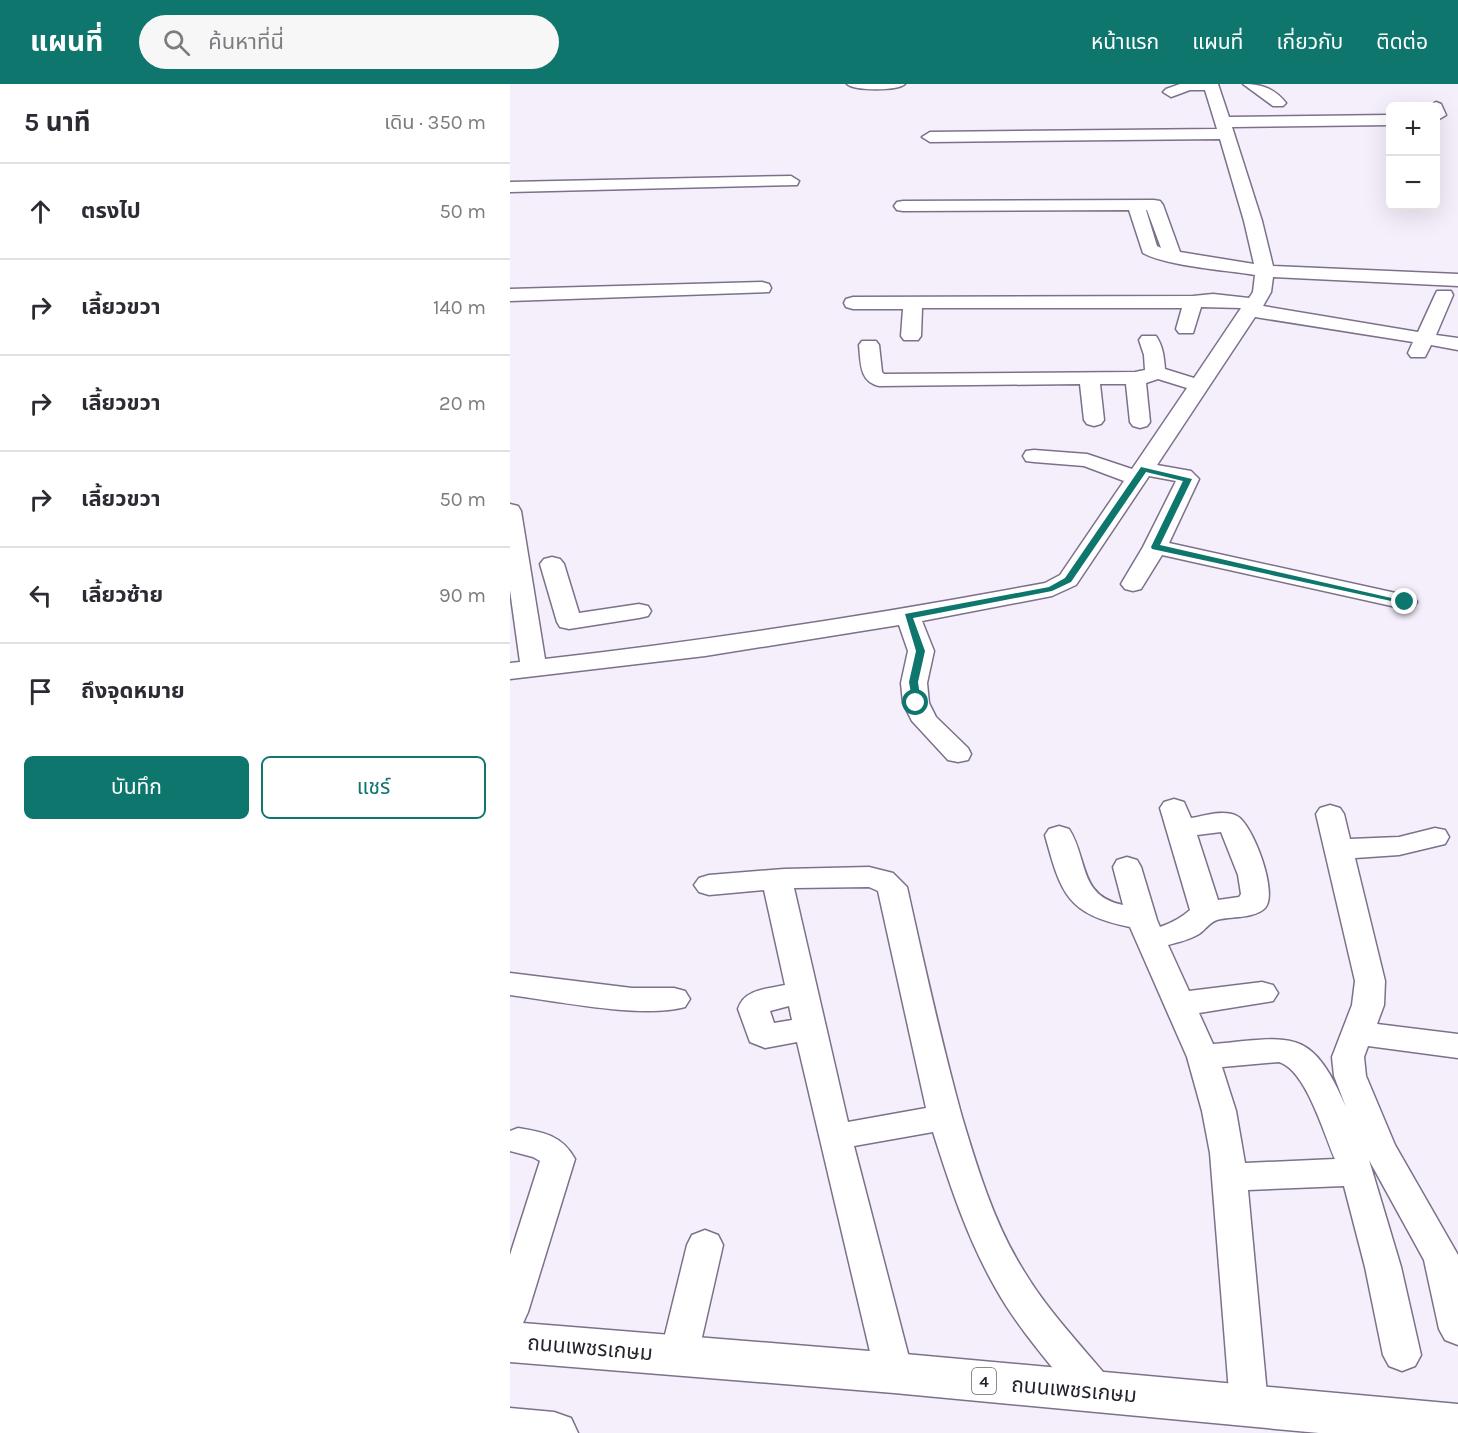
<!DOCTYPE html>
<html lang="th">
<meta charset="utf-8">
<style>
body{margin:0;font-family:Karla,"Noto Sans Thai",sans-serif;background:#f7f7f7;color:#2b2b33}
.controls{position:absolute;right:18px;top:18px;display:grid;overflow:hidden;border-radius:9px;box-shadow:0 6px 24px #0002}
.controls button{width:54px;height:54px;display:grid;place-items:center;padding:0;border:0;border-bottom:2px solid #e1e1e2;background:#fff;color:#2b2b33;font:30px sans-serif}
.stop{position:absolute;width:18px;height:18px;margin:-14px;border:4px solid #0f766e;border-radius:50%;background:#fff}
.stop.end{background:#0f766e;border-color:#fff;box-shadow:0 2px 6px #0008}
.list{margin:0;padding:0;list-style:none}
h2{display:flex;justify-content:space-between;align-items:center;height:78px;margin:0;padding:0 24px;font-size:26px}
h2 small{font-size:20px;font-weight:400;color:#7c7c81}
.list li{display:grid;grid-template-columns:39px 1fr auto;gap:18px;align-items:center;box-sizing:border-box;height:96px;padding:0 24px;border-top:2px solid #e1e1e2}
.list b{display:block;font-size:22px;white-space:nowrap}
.list em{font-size:20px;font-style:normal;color:#7c7c81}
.actions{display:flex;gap:12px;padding:18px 24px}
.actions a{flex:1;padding:14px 0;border:2px solid #0f766e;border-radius:9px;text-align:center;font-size:21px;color:#0f766e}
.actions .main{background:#0f766e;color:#fff}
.icon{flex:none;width:33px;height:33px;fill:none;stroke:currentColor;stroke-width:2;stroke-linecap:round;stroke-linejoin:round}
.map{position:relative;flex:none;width:948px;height:1349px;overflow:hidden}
header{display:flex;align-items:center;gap:36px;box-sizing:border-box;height:84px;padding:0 30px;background:#0f766e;color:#fff}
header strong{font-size:28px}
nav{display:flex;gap:33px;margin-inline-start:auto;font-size:21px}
.search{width:420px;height:54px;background:#f7f7f7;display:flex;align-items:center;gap:15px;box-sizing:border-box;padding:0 21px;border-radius:33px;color:#7c7c81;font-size:22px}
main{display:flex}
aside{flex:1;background:#fff}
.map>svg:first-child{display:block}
</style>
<header>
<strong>แผนที่</strong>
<div class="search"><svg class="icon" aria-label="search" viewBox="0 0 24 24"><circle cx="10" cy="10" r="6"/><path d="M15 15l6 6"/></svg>ค้นหาที่นี่</div>
<nav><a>หน้าแรก</a><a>แผนที่</a><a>เกี่ยวกับ</a><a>ติดต่อ</a></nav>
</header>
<main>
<aside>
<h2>5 นาที<small>เดิน · 350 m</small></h2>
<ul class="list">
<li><svg class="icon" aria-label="ahead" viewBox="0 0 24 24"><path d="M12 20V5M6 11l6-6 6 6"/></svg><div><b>ตรงไป</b></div><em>50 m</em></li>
<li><svg class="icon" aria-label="right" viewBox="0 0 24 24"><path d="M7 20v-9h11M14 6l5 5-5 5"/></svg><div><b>เลี้ยวขวา</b></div><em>140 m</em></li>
<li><svg class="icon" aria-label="right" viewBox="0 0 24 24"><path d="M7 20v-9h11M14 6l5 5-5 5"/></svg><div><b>เลี้ยวขวา</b></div><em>20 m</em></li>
<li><svg class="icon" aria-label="right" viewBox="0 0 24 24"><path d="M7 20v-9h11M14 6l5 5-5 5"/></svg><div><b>เลี้ยวขวา</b></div><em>50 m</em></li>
<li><svg class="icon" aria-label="left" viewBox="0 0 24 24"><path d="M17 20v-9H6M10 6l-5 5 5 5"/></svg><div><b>เลี้ยวซ้าย</b></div><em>90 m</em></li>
<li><svg class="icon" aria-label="arrive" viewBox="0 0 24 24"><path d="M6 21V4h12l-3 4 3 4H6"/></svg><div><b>ถึงจุดหมาย</b></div></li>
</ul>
<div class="actions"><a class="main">บันทึก</a><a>แชร์</a></div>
</aside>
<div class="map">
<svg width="948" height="1349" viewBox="0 0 948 1349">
<rect width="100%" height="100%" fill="#f5effb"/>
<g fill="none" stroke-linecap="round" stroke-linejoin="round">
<g stroke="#7d708b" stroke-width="3">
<g id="minor">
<path d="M337 0H395C388 7 344 7 337 0Z"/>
<path d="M670 0H708L719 33 880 31V41L722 43 752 137 763 182 948 190V202L763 193 761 208 753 222 908 248 925 211 927 207H941L943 211 926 251 948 254V266L921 261 915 273H901L898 269 903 258 745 233 647 381 681 387 689 395 659 459 904 513 907 518 904 523 895 525 652 471 631 505 623 507 615 505 611 500 633 463 666 397 639 392 566 501 542 512 412 537 424 567 417 599 419 619 426 633 458 664 461 670 458 676 448 678 438 676 402 637 393 619 391 599 398 567 389 541 195 572 0 595V579L10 578 0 506V420L8 422 11 427 35 575C203 556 369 530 535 499L550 491 614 397 574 382 524 378 516 377 513 372 516 367 524 366 577 370 622 385 677 304 648 295 636 299 640 338 637 342 630 344 623 342 620 338 616 300H590L594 336 591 340 584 342 577 340 574 336 570 300 369 302C349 297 351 279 349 261L352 257H366L369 261 372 288 374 290 625 288 635 286 634 271 629 256 632 252H646C653 262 654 273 655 285L684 294 731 224 691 223 683 249H669L666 245 672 224H412L411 252 408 256H394L391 252 393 225H343L336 223 334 219 336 215 343 213 683 212 703 210 739 214 743 208 745 191C716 186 656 182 633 169L619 126 393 127 387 126 384 122 387 118 393 117 644 116 650 117 653 121 670 168 744 180 734 137 710 55 420 58 412 53 420 48 707 45 695 6H680L661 13 653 8 656 5ZM636 126H637L651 164 647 162Z"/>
<path d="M733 0C751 0 764 4 776 19L773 22H763Z"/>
<polygon points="926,18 931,20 936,31 926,37 926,22 919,22"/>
<polygon points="281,92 289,97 287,101 0,108 0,98"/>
<polygon points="252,198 259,200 261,204 259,208 0,217 0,205"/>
<polygon points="42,473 50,475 54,480 69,529 129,520 138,522 141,527 138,532 129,534 59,545 50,543 47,538 30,480 34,475"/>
<path d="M664 715 674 718 681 734C694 732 714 725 727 732 742 739 769 809 755 824 744 835 721 832 707 836 700 838 695 846 689 850 679 856 669 858 658 861L679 907 752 898 763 901 768 909 763 917 689 929 703 960C782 953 801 942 836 1023L824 992 822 973 842 921 845 897 806 730 810 724 820 721 830 724 834 730 840 755 889 753 925 744 935 746 939 753 935 760 889 771 845 774 875 897 874 921 867 940 948 950V974L858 962 854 973 856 992 885 1061 948 1171V1261L935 1256 929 1245 914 1176 859 1076 891 1183 911 1271 905 1282 892 1287 879 1282 873 1271 855 1183 834 1102 738 1106 758 1321 753 1333 739 1338 725 1333 720 1321 700 1069 692 1027 677 973 620 843C557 830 551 810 535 751L539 745 549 742 559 745C578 774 568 812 613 821L603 783 607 776 617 773 627 776 631 783 647 836 650 843C661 839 671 834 680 826L650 724 654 718ZM711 748 728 791 731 810 729 813 708 816 687 751ZM769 978C796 986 814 1050 825 1075L735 1079 726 1027 712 983Z"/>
<path d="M359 783 383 789 397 803C414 880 431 957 452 1033 467 1083 484 1139 512 1184 536 1225 569 1259 599 1295L604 1307 599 1319 585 1324 571 1319C542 1282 509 1246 486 1205 458 1156 440 1102 423 1048L344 1062 403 1289 397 1301 384 1305 371 1301 365 1289 287 958 255 964 240 958 228 925C234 905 257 905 275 901L254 806 199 811 189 808 184 801 189 794 199 791 274 785ZM359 803 368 807 416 1024 338 1038 284 804ZM279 922 282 936 264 939 260 927Z"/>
<path d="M0 889 122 904H164L175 907 180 915 175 923C133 935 46 917 0 911Z"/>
<path d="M8 1044C33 1048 52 1051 65 1075L18 1228 13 1239 0 1244V1171L30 1077 23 1073 0 1067V1047Z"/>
<polygon points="195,1146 208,1151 213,1161 188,1271 182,1282 169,1287 156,1282 150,1271 177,1161 182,1151"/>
</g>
</g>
<g stroke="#7d708b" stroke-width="3">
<g id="major">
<polygon points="0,1238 384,1269 948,1320 948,1349 809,1349 384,1309 0,1278"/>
<polygon points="0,1324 44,1328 61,1334 68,1349 0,1349"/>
</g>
</g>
<use href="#minor" fill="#fff" fill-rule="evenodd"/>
<use href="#major" fill="#fff" fill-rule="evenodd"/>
</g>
<polygon fill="#0f766e" points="631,383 682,395 650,461 899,518 895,520 642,465 641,463 673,397 636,388 561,498 542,507 403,534 415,567 408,598 411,619 403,621 399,598 406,567 395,530 539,503 555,494"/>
<g text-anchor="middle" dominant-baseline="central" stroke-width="4.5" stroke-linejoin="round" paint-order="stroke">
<rect fill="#fff" stroke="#68646c" stroke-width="1.5" x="462" y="1284" width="24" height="26" rx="4.5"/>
<g font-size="16" font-weight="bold" fill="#27222d">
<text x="474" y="1297">4</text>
</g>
<g font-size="21" fill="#27222d" stroke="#fff">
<text transform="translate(80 1264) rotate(5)">ถนนเพชรเกษม</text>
<text transform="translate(564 1306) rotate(5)">ถนนเพชรเกษม</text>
</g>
</g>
</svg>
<div class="controls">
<button>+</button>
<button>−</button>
</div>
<div class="stop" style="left:406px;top:619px"></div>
<div class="stop end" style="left:895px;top:518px"></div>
</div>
</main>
